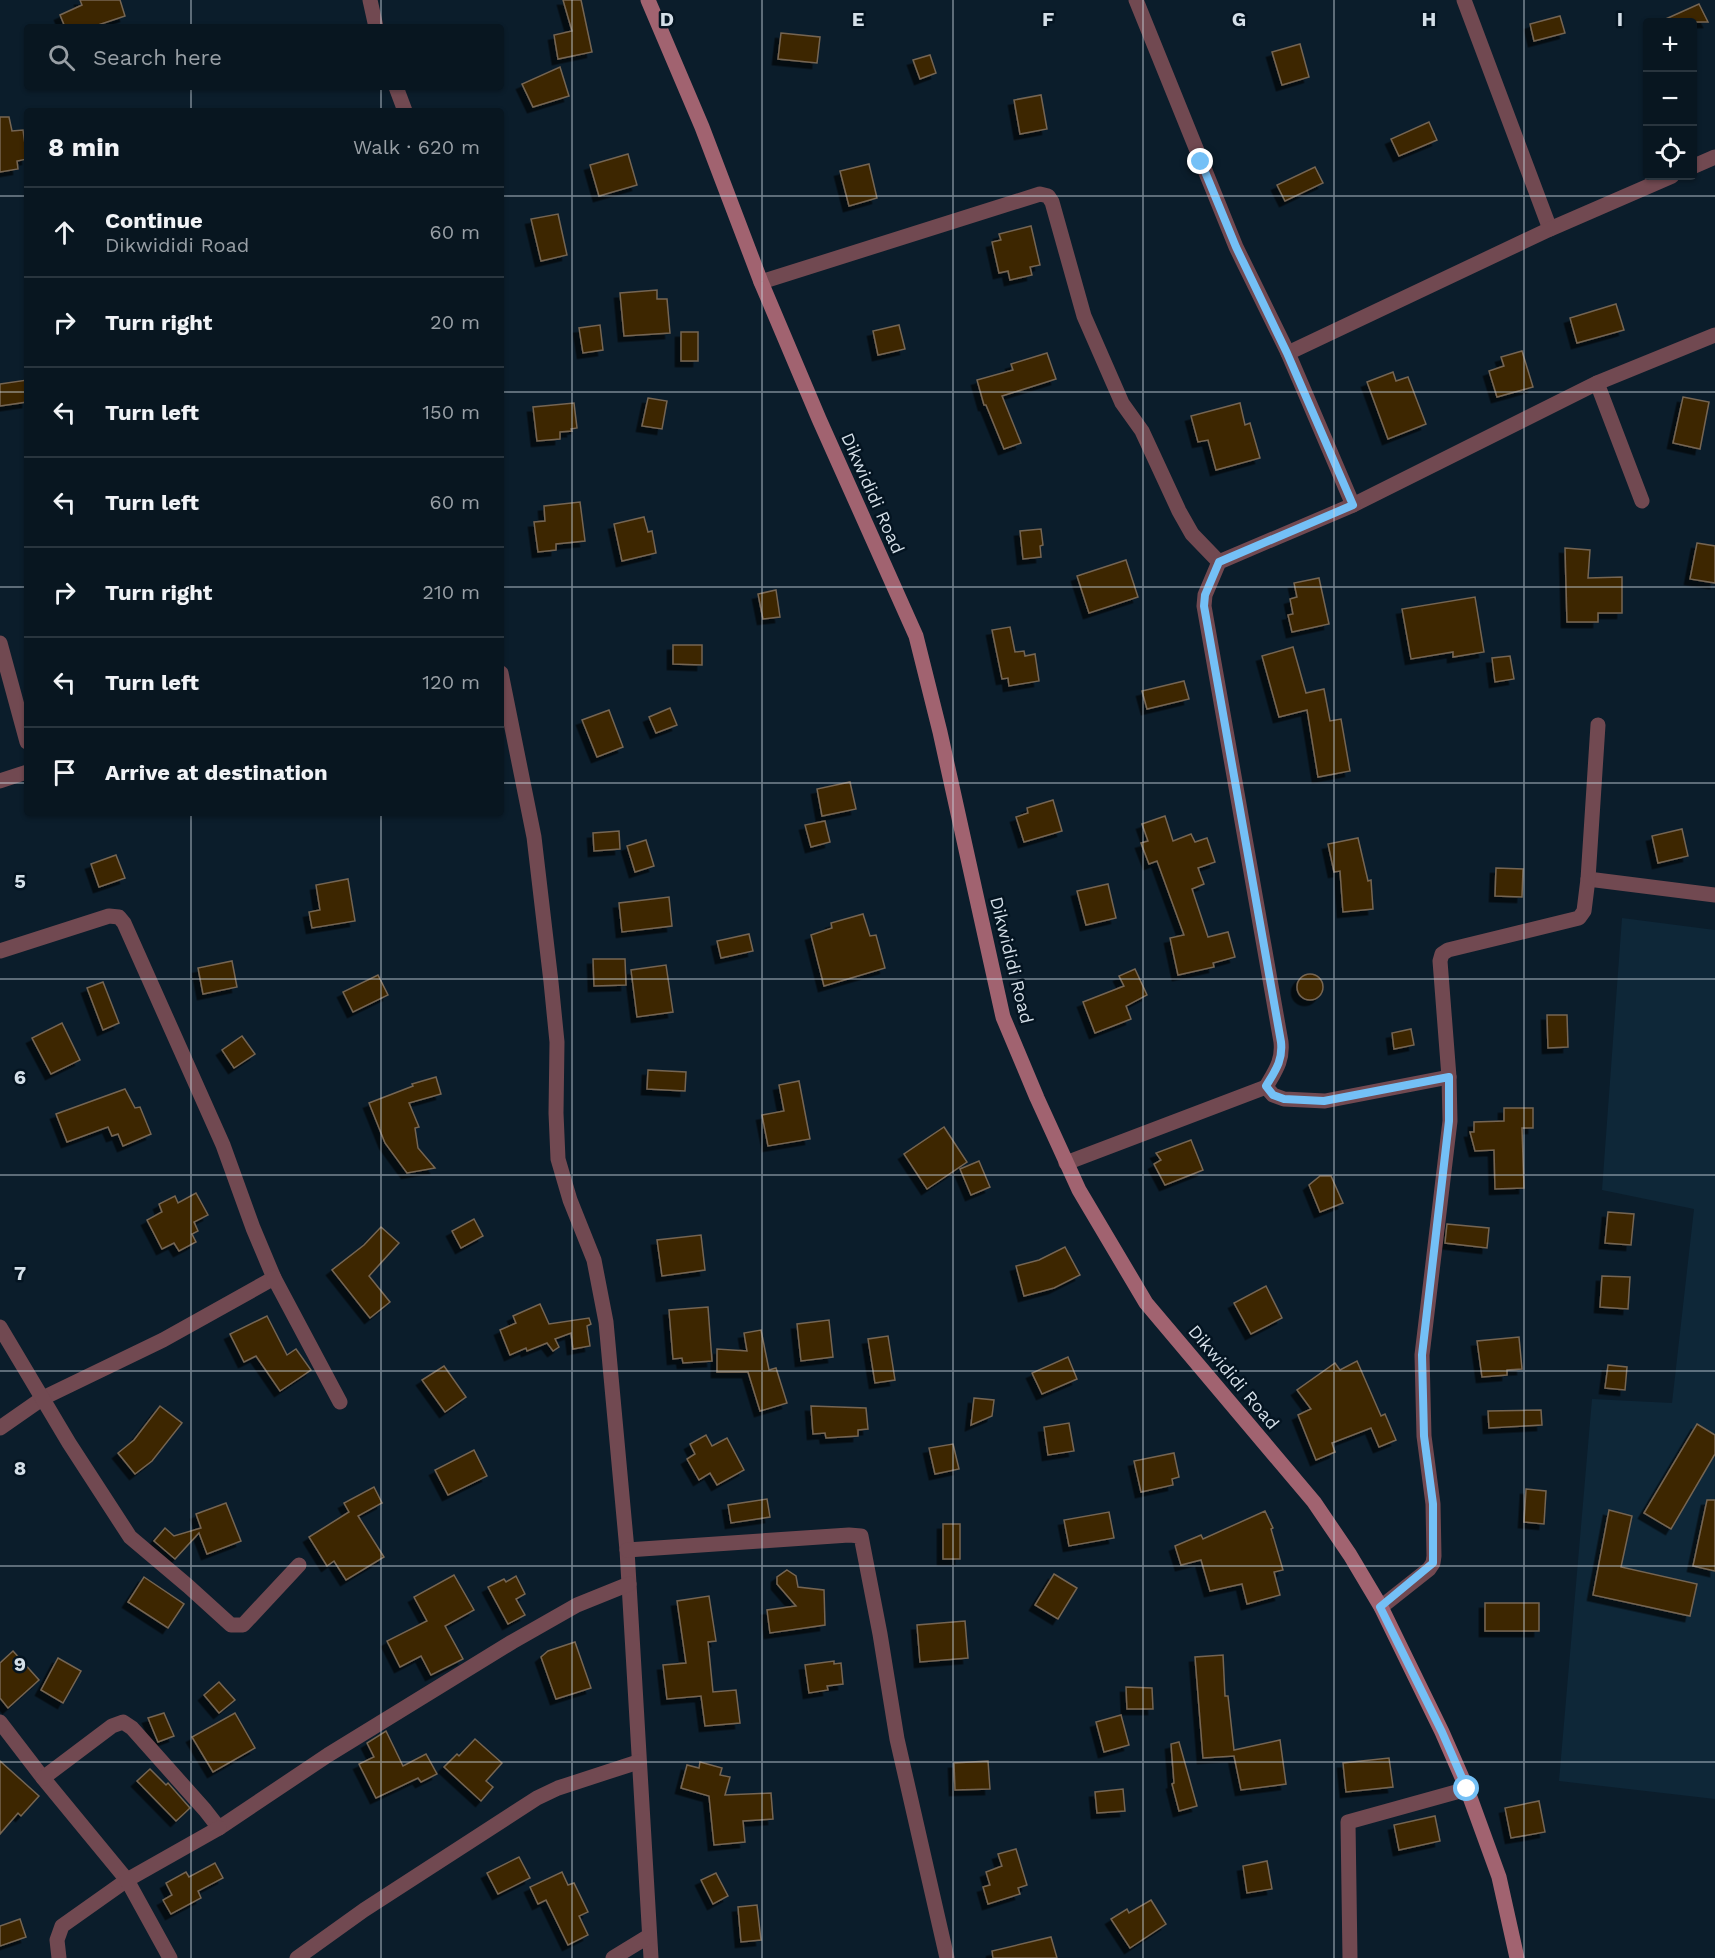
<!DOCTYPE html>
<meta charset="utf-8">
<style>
body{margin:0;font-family:"Work Sans",sans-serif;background:#111f29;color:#f1f3f6}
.controls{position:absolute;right:18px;top:18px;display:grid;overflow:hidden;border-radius:6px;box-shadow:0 2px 4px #0004}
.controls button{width:54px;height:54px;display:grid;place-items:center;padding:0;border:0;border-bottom:2px solid #29353e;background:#081620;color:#f1f3f6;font:30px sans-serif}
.stop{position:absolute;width:18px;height:18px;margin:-14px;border:4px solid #74c0f6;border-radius:50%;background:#fff}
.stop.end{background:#74c0f6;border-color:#fff;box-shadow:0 2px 6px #0008}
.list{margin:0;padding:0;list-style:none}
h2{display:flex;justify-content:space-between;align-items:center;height:78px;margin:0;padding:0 24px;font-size:26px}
h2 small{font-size:20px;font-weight:400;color:#989fa5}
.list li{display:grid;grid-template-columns:39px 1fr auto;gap:18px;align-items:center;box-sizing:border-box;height:90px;padding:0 24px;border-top:2px solid #29353e}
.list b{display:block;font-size:22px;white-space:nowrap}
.list p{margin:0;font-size:20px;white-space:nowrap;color:#989fa5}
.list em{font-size:20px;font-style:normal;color:#989fa5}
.icon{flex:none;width:33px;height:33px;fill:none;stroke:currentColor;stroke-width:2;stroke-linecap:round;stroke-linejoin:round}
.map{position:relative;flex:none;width:1715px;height:1958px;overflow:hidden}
.search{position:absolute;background:#081620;box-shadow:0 2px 4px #0004;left:24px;top:24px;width:480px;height:66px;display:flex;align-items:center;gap:15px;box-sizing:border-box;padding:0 21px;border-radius:6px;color:#989fa5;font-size:22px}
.panel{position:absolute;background:#081620;box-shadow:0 2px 4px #0004;left:24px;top:108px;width:480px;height:708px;border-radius:6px}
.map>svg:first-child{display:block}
</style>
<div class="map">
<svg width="1715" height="1958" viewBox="0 0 1715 1958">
<defs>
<filter id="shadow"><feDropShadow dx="-5.5" dy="5.5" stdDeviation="0" flood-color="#0009"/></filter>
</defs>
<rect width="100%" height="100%" fill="#0b1d2b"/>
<polygon fill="#0e2738" points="1622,918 1715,930 1715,1799 1559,1781 1592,1399 1672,1403 1694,1209 1602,1190"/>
<g fill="#3c2500" stroke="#756552" stroke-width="1.5" filter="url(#shadow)">
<polygon points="80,0 120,0 125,16 92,27 65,27 60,15 82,5"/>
<polygon points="563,0 581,0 592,52 558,59 554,35 572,31"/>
<polygon points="1699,4 1708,22 1659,22"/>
<polygon points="1560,16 1565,33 1534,41 1530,24"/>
<polygon points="781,33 820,37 817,63 778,59"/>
<polygon points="1300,44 1309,77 1282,85 1272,52"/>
<polygon points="930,55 936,73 920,79 913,60"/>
<polygon points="560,67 569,96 533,107 522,84"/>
<polygon points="1041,95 1047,129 1020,134 1014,100"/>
<polygon points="0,117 9,117 12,131 23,130 27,159 17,161 18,169 0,172"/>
<polygon points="1429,122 1437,140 1399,156 1391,139"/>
<polygon points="628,154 637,185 599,196 590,165"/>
<polygon points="869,164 877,198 849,206 840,171"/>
<polygon points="1315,167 1323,183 1285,201 1277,185"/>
<polygon points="558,214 567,255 541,261 531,219"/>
<polygon points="1031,226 1040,265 1030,267 1032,275 1010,280 1008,271 999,273 992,242 1001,240 999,234"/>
<polygon points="657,290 657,299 667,299 670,333 624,336 620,293"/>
<polygon points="1616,304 1624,330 1577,343 1570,318"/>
<polygon points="600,325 603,350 583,353 579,328"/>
<polygon points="899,325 905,349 878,355 873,331"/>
<rect x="681" y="332" width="17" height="29"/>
<polygon points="1522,351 1533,387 1497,397 1489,371 1504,366 1501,357"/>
<polygon points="1047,353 1056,379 1002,396 1021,443 1004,449 986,405 984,405 977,380 1013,370 1011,364"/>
<polygon points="1393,372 1396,381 1408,377 1426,424 1388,439 1367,382"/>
<polygon points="27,380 27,402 0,406 0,384"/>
<polygon points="1683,397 1709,402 1700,449 1673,443"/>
<polygon points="648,398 667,401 662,429 642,426"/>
<polygon points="574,403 577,428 571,429 572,431 560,432 560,439 537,441 533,407"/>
<polygon points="1240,403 1245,425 1250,423 1260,458 1216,470 1208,440 1198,442 1191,416"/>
<polygon points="580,502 585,541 556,544 556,550 538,552 534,522 545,521 544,506"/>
<polygon points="644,517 648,532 652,531 656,553 622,561 614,524"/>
<polygon points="1041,529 1043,545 1040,546 1041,557 1023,559 1020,531"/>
<polygon points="1697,543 1715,546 1715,583 1690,579"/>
<polygon points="1565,548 1590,550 1588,578 1622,577 1622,613 1598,613 1598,622 1567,622"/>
<polygon points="1126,560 1138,597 1089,613 1077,576"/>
<polygon points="1319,578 1329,624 1292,632 1288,615 1293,614 1290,599 1297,597 1294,583"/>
<polygon points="776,590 780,617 763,619 758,594"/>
<polygon points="1475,597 1484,652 1453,657 1453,652 1411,659 1402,609"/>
<polygon points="1010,627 1015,652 1024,651 1025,656 1035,654 1039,681 1009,686 1008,678 1002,679 992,630"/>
<polygon points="673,645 702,645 702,665 673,664"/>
<polygon points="1293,647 1306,693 1324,689 1330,721 1341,719 1350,771 1318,777 1307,710 1279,717 1262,656"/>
<polygon points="1510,656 1514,679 1495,682 1492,658"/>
<polygon points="1184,681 1189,699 1147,709 1142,691"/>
<polygon points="670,708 677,725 656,733 649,717"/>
<polygon points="609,710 623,747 597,757 582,720"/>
<polygon points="850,782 856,809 822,816 817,789"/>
<polygon points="1053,800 1062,831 1024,842 1016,817 1028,813 1027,808"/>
<polygon points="1165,816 1173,841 1191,834 1195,842 1207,838 1215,862 1198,868 1204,884 1192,889 1208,937 1228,932 1235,957 1213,963 1214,967 1178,975 1170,938 1184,935 1157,861 1149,864 1141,843 1148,841 1142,824"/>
<polygon points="825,821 830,842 811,847 805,825"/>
<polygon points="1682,829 1688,856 1658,863 1652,836"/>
<polygon points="619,831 620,849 594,851 593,833"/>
<polygon points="1358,838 1368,881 1371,880 1373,909 1343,912 1340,871 1334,872 1328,844"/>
<polygon points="646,840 654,866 635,872 627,846"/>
<polygon points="116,855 125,878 99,887 91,864"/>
<polygon points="1496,868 1523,869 1522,897 1495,896"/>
<polygon points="348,879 355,921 312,928 309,912 320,910 316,885"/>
<polygon points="1108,884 1116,918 1086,925 1077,891"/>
<polygon points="669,897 672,926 622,932 619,903"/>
<polygon points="863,914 870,936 876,935 885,968 824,986 811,935 832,928 831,923"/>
<polygon points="749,934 753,951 721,958 717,941"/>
<polygon points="593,959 625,959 626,985 594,986"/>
<polygon points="232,961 237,987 203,994 198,968"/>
<polygon points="666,965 673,1012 637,1017 631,970"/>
<polygon points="1135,969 1147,995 1126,1006 1131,1019 1095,1033 1083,1002 1124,986 1119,976"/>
<circle cx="1310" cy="987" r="13"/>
<polygon points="378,975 388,995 353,1012 343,992"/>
<polygon points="103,982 119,1023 103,1030 87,988"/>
<polygon points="1547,1015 1567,1015 1568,1047 1548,1048"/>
<polygon points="62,1023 80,1060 51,1074 32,1038"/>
<polygon points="1411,1029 1414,1045 1394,1049 1392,1033"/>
<polygon points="242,1036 255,1054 234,1068 222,1050"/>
<polygon points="648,1070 686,1072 685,1091 647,1089"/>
<polygon points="436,1077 441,1094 409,1103 419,1127 415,1128 418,1148 435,1168 407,1173 385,1143 369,1103 413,1086 412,1084"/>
<polygon points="799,1081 810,1139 768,1146 762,1115 784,1111 779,1085"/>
<polygon points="125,1089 135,1108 140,1107 151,1134 123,1146 118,1134 112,1136 108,1127 67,1142 56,1114"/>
<polygon points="1504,1108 1533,1108 1533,1128 1522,1128 1524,1188 1495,1189 1494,1150 1475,1151 1470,1132 1474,1132 1474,1122 1504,1121"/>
<polygon points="944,1127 967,1162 927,1189 904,1154"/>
<polygon points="1191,1140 1203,1170 1165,1185 1154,1164 1161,1160 1156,1153"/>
<polygon points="979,1161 990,1187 971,1195 960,1169"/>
<polygon points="1320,1176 1331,1176 1343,1203 1320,1212 1309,1185"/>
<polygon points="196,1193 208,1215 194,1222 198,1231 192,1234 196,1242 179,1251 174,1243 162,1249 147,1220 162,1212 159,1204 175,1196 178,1203"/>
<polygon points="1608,1212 1634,1214 1631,1245 1605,1243"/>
<polygon points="474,1219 483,1236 461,1248 452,1231"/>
<polygon points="1447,1224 1489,1228 1487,1248 1445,1243"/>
<polygon points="381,1227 399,1243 369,1276 390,1302 370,1318 332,1270 364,1245"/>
<polygon points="701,1235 705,1270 662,1276 657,1240"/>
<polygon points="1065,1247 1080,1275 1054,1288 1024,1296 1016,1266 1039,1260"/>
<polygon points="1602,1276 1630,1277 1628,1309 1600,1307"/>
<polygon points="1266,1286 1282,1318 1251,1334 1234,1303"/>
<polygon points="540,1304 549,1324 589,1318 591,1324 587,1326 590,1346 573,1349 571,1333 555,1339 559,1347 553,1351 547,1343 527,1351 526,1348 510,1355 500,1330 516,1323 513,1316"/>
<polygon points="708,1307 712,1361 683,1363 682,1358 673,1359 669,1310"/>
<polygon points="267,1316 287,1355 296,1349 311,1370 280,1391 256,1356 244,1362 230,1334"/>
<polygon points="829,1320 833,1357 801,1361 797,1324"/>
<polygon points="761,1330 769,1370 776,1368 787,1403 760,1411 748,1372 717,1372 717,1349 747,1351 744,1333"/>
<polygon points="888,1336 895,1380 875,1383 868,1339"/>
<polygon points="1519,1337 1522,1369 1507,1370 1507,1375 1482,1377 1477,1341"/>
<polygon points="1068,1357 1077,1379 1042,1394 1032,1373"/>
<polygon points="1357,1361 1381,1416 1385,1414 1396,1440 1379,1447 1371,1428 1332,1443 1335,1452 1316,1460 1298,1415 1311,1409 1297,1390 1335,1363 1340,1370"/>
<polygon points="1608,1365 1627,1367 1625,1390 1605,1388"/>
<polygon points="444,1366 466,1397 445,1412 422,1380"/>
<polygon points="974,1398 994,1400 992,1416 971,1425"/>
<polygon points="160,1406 182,1423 152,1461 135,1474 118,1453 134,1440"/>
<polygon points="811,1406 866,1408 868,1429 858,1430 858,1436 826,1438 825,1433 813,1434"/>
<polygon points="1541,1410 1542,1425 1489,1428 1488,1411"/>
<polygon points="1069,1423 1074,1451 1048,1455 1044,1427"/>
<polygon points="1697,1424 1715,1435 1715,1454 1671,1529 1644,1513"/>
<polygon points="706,1435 712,1446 727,1438 744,1470 717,1485 710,1473 699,1480 687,1459 695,1454 690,1444"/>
<polygon points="953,1444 959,1469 935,1474 929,1448"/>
<polygon points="474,1450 487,1476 448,1495 435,1470"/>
<polygon points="1174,1453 1179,1477 1172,1479 1173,1485 1141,1492 1134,1461"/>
<polygon points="374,1487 382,1503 358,1516 384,1557 346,1580 334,1561 327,1566 309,1537 349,1512 344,1503"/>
<polygon points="1526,1489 1546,1491 1544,1524 1524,1522"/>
<polygon points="767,1499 770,1517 731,1523 728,1505"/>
<polygon points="1707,1500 1715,1500 1715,1571 1693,1566"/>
<polygon points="226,1503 241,1541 207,1554 199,1533 175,1559 154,1541 165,1528 174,1536 201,1528 196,1514"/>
<polygon points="1609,1510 1632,1516 1621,1567 1697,1584 1690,1616 1593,1595"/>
<polygon points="1265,1511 1273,1528 1271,1529 1283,1570 1274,1572 1280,1595 1247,1604 1242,1584 1210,1591 1201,1560 1181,1565 1175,1546 1201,1535 1203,1539"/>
<polygon points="1109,1512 1114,1538 1069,1546 1064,1520"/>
<rect x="943" y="1524" width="17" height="35"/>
<polygon points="787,1570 796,1576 798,1587 824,1590 825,1625 770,1633 767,1610 796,1606 777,1584 777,1577"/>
<polygon points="1054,1574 1077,1588 1058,1619 1035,1605"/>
<polygon points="454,1575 474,1610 445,1626 463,1659 431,1675 421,1656 400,1667 387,1641 427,1621 414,1597"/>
<polygon points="516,1576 525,1594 516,1599 525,1615 508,1624 488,1587 504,1579 506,1582"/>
<polygon points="144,1577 184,1604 168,1628 128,1602"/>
<polygon points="709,1596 716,1641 708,1642 713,1692 736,1690 740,1723 705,1726 701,1696 667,1699 663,1665 686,1663 677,1601"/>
<rect x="1485" y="1603" width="54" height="28"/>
<polygon points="965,1621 968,1658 920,1662 917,1625"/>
<polygon points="575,1642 591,1688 556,1699 541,1657 548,1651"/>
<polygon points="13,1651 39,1680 8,1708 0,1698 0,1663"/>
<polygon points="1223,1655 1225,1696 1228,1696 1234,1750 1280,1740 1286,1784 1241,1790 1234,1756 1203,1758 1195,1657"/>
<polygon points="58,1658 81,1671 63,1703 41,1690"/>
<polygon points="834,1661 834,1664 841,1663 843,1684 827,1686 828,1690 809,1693 805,1665"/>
<polygon points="219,1682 235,1700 219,1713 204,1695"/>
<polygon points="1126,1687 1152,1688 1153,1709 1127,1709"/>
<polygon points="164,1713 174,1736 158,1742 148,1718"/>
<polygon points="235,1713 255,1748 213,1772 192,1737"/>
<polygon points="1121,1715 1129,1745 1104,1752 1096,1722"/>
<polygon points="386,1731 403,1766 426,1754 437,1774 421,1782 418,1778 376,1798 359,1764 374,1757 367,1743"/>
<polygon points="475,1739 502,1763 486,1781 493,1787 481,1801 444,1767 457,1754 459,1756"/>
<polygon points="1179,1742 1197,1806 1179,1811 1172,1784 1174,1783 1171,1744"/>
<polygon points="1389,1758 1393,1787 1346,1792 1343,1763"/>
<polygon points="0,1761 39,1796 21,1816 18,1813 0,1834"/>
<polygon points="988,1761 990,1789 955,1790 954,1763"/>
<polygon points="700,1762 722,1768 720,1775 730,1777 725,1795 771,1793 773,1819 743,1821 745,1842 714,1845 709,1796 681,1788 687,1765 699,1768"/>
<polygon points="150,1769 166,1785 168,1783 190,1808 176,1821 137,1781"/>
<polygon points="1123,1789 1125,1811 1097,1813 1095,1792"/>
<polygon points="1539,1801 1545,1832 1511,1838 1505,1808"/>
<polygon points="1435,1816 1440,1841 1399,1850 1394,1825"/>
<polygon points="1016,1849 1027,1885 1018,1888 1020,1894 988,1904 983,1887 990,1885 986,1872 1002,1866 998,1854"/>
<polygon points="519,1857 530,1878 498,1894 487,1873"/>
<polygon points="1267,1861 1272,1889 1247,1893 1243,1866"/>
<polygon points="215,1863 223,1878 198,1891 201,1898 171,1914 163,1900 172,1895 166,1883 186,1872 189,1877"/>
<polygon points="562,1872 568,1885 574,1883 588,1912 579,1916 588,1935 568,1945 546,1900 538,1904 530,1887"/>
<polygon points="716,1873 728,1896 713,1904 701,1880"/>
<polygon points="1151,1900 1166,1924 1130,1948 1111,1919 1127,1909 1129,1913"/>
<polygon points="757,1905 761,1940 741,1942 738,1907"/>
<polygon points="20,1919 26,1937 0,1946 0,1926"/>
<polygon points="1051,1937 1057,1958 993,1958 992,1951"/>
</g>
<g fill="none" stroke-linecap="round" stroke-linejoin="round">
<g stroke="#714951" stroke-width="15">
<polyline points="370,0 376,27"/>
<polyline points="1136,0 1236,247 1288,353"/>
<polyline points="1464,0 1550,229"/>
<polyline points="396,87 405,111"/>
<polyline points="1692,167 1715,157"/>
<polyline points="761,282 1040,194 1048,196 1052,202 1084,316 1122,403 1142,431 1179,511 1192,534 1219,562"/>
<polyline points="1597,383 1642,501"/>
<polyline points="1353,505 1597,383 1715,335"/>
<polyline points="0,643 27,742"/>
<polyline points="501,673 534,837 551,982 557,1042 556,1113 558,1159 570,1200 594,1260 606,1322 627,1550 651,1958"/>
<polyline points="0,781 27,772"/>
<polyline points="1588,879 1715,895"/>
<polyline points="0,951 109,916 119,917 124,923 223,1145 253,1228 274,1278 163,1340 43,1398 0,1428"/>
<polyline points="1266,1087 1273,1095 1284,1099 1325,1101 1449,1077"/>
<path d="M1066 1163 1266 1087C1275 1071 1283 1061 1281 1042L1204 606 1205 595 1219 562 1353 505 1288 353 1550 229 1672 176"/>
<polyline points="274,1278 340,1402"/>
<polyline points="0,1327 69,1443 130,1537 188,1586 231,1625 243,1625 299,1565"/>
<polyline points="627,1550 849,1535 861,1536 880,1634 897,1739 947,1958"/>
<polyline points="1381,1607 1429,1569 1433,1563 1434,1556 1433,1504 1424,1436 1422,1355 1450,1121 1449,1077 1440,961 1442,954 1448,950 1579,918 1584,911 1588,879 1598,725"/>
<polyline points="0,1722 43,1778 127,1880 62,1926 57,1940 59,1958"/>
<polyline points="43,1778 112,1726 123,1722 132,1728 205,1810 219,1828 328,1755 512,1642 577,1605 629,1584"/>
<polyline points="170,1958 127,1880 219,1828"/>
<polyline points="297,1958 364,1910 537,1798 558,1788 638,1762"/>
<polyline points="613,1958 649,1936"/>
<polyline points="1350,1958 1348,1822 1467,1789"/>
</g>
<polyline stroke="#a16370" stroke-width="15" points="648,0 702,127 761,282 819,419 916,636 940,732 1003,1017 1037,1098 1079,1190 1146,1303 1314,1502 1350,1555 1381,1607 1442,1732 1467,1789 1499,1877 1517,1958"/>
</g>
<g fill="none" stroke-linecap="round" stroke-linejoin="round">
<path stroke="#74c0f6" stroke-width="8" d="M1201 162 1236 247 1287 353 1353 505 1219 562 1205 595 1204 606 1281 1042C1283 1061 1275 1071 1266 1086L1273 1095 1284 1099 1324 1101 1449 1077V1121L1422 1355 1424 1436 1433 1504V1563L1380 1607 1442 1732 1467 1789"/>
</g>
<path fill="none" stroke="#d4dfe8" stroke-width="1.5" stroke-opacity="0.55" d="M191 0V27M381 0V27M572 0V1958M762 0V1958M953 0V1958M1143 0V1958M1334 0V1958M1524 0V1958M191 87V111M381 87V111M0 196H27M501 196H1715M0 392H27M501 392H1715M0 587H27M501 587H1715M0 783H27M501 783H1715M191 813V1958M381 813V1958M0 979H1715M0 1175H1715M0 1371H1715M0 1566H1715M0 1762H1715"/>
<g text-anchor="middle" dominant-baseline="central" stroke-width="5" stroke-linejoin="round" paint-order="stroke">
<g font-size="18" fill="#d4dfe8" stroke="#041421">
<text transform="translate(873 493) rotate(66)">Dikwididi Road</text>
<text transform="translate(1012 960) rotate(76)">Dikwididi Road</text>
<text transform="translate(1234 1377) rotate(50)">Dikwididi Road</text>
</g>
</g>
<g font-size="20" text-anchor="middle" font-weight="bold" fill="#d4dfe8" stroke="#041421" stroke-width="5" stroke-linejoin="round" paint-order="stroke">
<text x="667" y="26">D</text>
<text x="858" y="26">E</text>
<text x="1048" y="26">F</text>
<text x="1239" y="26">G</text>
<text x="1429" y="26">H</text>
<text x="1620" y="26">I</text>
<text x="20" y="888">5</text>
<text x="20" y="1084">6</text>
<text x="20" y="1280">7</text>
<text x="20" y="1475">8</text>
<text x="20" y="1671">9</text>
</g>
</svg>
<div class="controls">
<button>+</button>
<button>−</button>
<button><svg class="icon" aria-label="locate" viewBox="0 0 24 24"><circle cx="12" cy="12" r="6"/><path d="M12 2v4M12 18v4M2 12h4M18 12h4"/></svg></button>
</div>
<div class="stop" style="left:1467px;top:1789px"></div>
<div class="stop end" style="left:1201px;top:162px"></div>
<div class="search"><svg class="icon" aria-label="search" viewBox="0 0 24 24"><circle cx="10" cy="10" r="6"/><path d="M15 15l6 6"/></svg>Search here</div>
<section class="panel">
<h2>8 min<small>Walk · 620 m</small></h2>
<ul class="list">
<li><svg class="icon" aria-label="ahead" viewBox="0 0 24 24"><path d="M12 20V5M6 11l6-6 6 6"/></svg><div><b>Continue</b><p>Dikwididi Road</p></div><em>60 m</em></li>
<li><svg class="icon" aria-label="right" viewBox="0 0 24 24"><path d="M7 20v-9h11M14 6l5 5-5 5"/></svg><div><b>Turn right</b></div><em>20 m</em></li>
<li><svg class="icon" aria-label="left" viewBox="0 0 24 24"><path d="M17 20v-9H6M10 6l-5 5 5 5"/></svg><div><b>Turn left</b></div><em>150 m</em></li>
<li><svg class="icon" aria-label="left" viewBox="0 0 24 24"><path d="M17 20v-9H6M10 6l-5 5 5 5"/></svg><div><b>Turn left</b></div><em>60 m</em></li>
<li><svg class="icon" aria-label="right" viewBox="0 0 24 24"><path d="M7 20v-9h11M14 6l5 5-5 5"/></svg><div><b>Turn right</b></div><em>210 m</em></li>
<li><svg class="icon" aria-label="left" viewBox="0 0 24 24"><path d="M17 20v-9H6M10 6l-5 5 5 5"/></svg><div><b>Turn left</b></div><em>120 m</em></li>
<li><svg class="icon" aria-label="arrive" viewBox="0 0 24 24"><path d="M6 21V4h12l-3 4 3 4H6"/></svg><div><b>Arrive at destination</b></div></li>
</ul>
</section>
</div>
